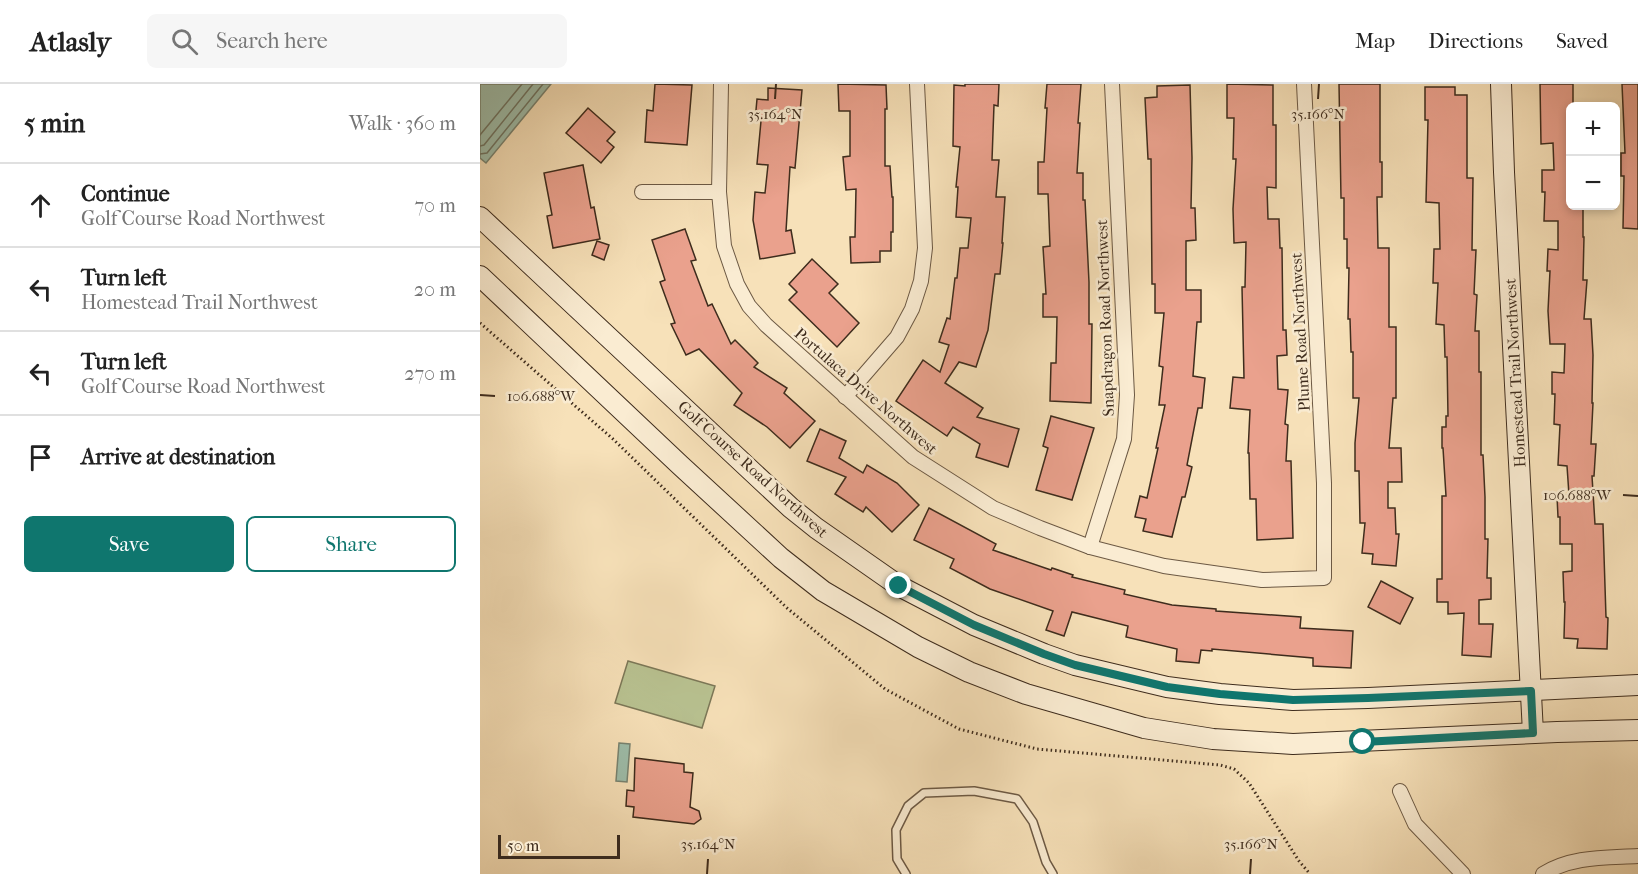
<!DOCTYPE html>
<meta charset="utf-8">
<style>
body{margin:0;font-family:"IM FELL French Canon",serif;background:#f6f6f6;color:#222}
.controls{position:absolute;right:18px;top:18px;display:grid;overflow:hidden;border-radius:9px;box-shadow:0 3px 9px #0003}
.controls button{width:54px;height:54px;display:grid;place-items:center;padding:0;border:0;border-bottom:2px solid #e0e0e0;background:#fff;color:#222;font:30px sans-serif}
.scale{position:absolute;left:18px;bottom:15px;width:122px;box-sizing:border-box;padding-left:6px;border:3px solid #3e2c1d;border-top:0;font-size:16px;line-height:21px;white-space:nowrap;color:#3e2c1d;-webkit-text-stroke:4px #faecd2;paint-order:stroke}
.stop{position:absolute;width:18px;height:18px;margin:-14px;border:4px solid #0f766e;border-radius:50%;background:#fff}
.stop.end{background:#0f766e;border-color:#fff;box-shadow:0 2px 6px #0008}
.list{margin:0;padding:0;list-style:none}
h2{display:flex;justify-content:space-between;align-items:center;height:78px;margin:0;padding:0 24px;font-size:26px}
h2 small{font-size:20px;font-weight:400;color:#767676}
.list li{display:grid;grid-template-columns:39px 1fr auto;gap:18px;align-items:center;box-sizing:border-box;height:84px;padding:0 24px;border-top:2px solid #e0e0e0}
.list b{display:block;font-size:22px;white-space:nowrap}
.list p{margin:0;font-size:20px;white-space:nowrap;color:#767676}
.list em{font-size:20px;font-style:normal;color:#767676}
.actions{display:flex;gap:12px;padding:18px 24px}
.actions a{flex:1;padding:14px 0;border:2px solid #0f766e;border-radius:9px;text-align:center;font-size:21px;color:#0f766e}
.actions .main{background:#0f766e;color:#fff}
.icon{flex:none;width:33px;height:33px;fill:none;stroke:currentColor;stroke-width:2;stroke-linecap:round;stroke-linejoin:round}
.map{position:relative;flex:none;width:1158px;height:790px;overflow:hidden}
header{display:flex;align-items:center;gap:36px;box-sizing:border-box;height:84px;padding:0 30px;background:#fff;border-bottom:2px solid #e0e0e0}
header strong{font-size:28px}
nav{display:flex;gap:33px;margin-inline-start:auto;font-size:21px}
.search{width:420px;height:54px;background:#f6f6f6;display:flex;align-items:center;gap:15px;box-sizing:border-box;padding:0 21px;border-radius:9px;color:#767676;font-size:22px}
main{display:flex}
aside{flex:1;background:#fff}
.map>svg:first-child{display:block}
</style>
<header>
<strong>Atlasly</strong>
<div class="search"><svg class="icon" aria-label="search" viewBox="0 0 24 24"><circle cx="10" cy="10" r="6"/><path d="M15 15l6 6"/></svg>Search here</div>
<nav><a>Map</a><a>Directions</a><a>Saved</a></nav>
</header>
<main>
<aside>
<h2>5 min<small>Walk · 360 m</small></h2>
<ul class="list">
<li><svg class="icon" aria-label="ahead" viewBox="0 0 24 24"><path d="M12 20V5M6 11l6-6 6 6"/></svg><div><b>Continue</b><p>Golf Course Road Northwest</p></div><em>70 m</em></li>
<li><svg class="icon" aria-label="left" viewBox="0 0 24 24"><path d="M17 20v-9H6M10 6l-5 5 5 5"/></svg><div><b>Turn left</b><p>Homestead Trail Northwest</p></div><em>20 m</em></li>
<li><svg class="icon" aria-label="left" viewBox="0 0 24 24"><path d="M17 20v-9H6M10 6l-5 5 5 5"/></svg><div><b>Turn left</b><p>Golf Course Road Northwest</p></div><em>270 m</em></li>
<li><svg class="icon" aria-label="arrive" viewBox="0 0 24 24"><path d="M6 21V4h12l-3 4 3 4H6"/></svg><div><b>Arrive at destination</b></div></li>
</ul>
<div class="actions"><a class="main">Save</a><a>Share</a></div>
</aside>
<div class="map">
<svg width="1158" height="790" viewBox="0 0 1158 790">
<rect width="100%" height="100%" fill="#f7e1b9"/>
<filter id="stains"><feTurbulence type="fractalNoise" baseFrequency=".00333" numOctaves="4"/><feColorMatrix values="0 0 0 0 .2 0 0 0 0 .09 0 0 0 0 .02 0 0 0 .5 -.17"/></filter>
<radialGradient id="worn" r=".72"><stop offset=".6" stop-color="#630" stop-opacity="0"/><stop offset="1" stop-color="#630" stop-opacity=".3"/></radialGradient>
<polygon fill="#b9c392" stroke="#7c7858" stroke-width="1.5" points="148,577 235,602 222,644 135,619"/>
<g fill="#9ebeab" stroke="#788472" stroke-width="1.5">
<polygon points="0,0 71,0 6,79 0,74"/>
<polygon points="139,659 150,660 147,698 136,697"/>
</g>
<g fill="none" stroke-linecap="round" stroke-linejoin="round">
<g stroke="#6e7564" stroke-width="1.5">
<polyline points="0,51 42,0"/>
<polyline points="0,62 4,61 53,0"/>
<polyline points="0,70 7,69 63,0"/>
</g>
</g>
<g fill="#eaa18d" stroke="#3e2c1d" stroke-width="1.5">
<polygon points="175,0 212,1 207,61 165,58 167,26 173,27"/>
<polygon points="358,0 406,1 407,25 405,25 405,82 410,82 412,113 413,113 413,148 411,148 411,167 400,167 400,178 371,179 370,153 375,153 376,105 366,106 363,73 370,72 370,27 359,27"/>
<polygon points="485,0 519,0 518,22 514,21 512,76 519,76 516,113 525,113 522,159 523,159 520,190 515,190 508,246 496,283 479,278 465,299 503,324 497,333 539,345 528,383 496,373 500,360 473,343 467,352 416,317 443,276 460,288 469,261 459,258 467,234 470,235 475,194 477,194 480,164 488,164 491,134 476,133 478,103 476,103 480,63 473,62 474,1 485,2"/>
<polygon points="567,0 601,0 598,39 600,39 597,89 603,89 603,116 605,116 609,198 609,240 612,240 611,319 570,317 571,279 576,279 577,233 563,233 563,210 566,210 563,163 570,162 568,110 558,110 558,78 564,78 567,24 565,24"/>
<polygon points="747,0 793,1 793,41 796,41 796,104 787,103 788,135 799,135 800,164 802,164 803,246 806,246 807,271 797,272 798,305 808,306 805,340 808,341 806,377 811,377 813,454 777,456 776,415 770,415 769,369 768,369 770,326 750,324 753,293 764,294 762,203 765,203 766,158 754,159 753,125 756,75 753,75 754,34 747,34"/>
<polygon points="859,0 900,0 900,78 902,78 902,113 897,113 898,164 909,164 909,243 916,243 916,314 913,314 909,364 921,364 922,398 908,398 908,424 915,424 916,450 919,450 916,482 892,480 893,470 882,469 885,439 880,439 879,387 875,387 875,359 879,314 873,314 873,268 871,268 870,235 868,235 869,184 867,184 867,155 864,155 864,114 861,114"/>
<polygon points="1060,0 1093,0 1093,21 1090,21 1090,122 1103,122 1103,153 1104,153 1103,196 1107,196 1104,235 1111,235 1113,271 1112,319 1113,319 1111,360 1116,360 1114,392 1112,392 1115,440 1123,440 1126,533 1128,534 1127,565 1097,564 1098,555 1084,554 1085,518 1084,518 1083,488 1092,487 1092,460 1080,460 1080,433 1078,433 1077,412 1089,411 1087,382 1078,381 1080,341 1074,340 1075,310 1072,310 1072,288 1084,289 1085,260 1070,260 1068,227 1070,187 1067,187 1068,165 1078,166 1078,137 1064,137 1065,108 1062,108 1062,86 1074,86 1073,59 1061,60"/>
<polygon points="1142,0 1158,0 1158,145 1143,144 1144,92 1141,92 1141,69 1145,69"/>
<polygon points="710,1 712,74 711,124 715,124 716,156 706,157 706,206 721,206 721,238 717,238 713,292 725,294 722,324 718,324 707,381 712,383 705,413 702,413 692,453 663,447 666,435 655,433 660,412 667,414 678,364 676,364 685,321 679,321 683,283 679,282 684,229 675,229 675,200 672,200 671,75 668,75 665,14 677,13 677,2"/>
<polygon points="945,3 975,3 975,11 987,11 987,94 993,94 992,166 996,166 994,210 997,211 995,247 999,247 999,288 1001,288 1001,371 1003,371 1005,413 1005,455 1008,455 1007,494 1011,494 1011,515 999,516 999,540 1013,540 1011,573 982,571 984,529 968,530 968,518 957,518 957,495 962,495 962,412 966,412 963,364 962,364 962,343 966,343 966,332 968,332 967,273 965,273 964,241 956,240 958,199 953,199 954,165 960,165 959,119 946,118 948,36 945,36"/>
<polygon points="288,4 322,6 315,84 310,83 306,147 311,146 315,169 280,175 273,136 275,108 285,109 288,81 277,80 281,37 275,37 277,15 288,16"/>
<polygon points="108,24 135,48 127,57 134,63 121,79 86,49"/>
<polygon points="103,81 111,124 114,123 120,155 73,164 67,132 72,131 64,89"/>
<polygon points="205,145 216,176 211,177 228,222 232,220 251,260 255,256 278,279 274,283 307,304 304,309 335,337 310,364 287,343 254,321 262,309 219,265 206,271 191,240 195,239 180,198 185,196 172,156"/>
<polygon points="117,157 129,161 124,176 112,171"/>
<polygon points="332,175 358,200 349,209 379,239 357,263 309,216 317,208 309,200"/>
<polygon points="571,332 614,344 592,416 556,406 568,364 563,362"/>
<polygon points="340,345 366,357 359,374 383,389 387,381 417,399 439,421 412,448 386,423 383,428 355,410 366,393 327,377"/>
<polygon points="449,424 516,460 513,466 571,486 572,484 593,491 592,493 645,506 644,510 692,521 736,525 736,527 821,533 820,544 873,547 871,584 833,582 833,574 732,565 732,567 721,566 719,579 696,577 697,565 646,553 648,542 592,528 584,552 566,546 573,527 510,505 470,484 474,475 434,456"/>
<polygon points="901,497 933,514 920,540 888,523"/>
<polygon points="155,674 204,680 204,688 213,689 210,723 219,727 221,735 214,740 153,733 154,723 146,722 147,706 154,707"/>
</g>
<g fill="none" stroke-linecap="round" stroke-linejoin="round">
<g stroke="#6c5944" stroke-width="10">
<polyline id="lane" points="426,790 417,775 416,746 428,722 444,709 494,707 537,715 553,738 566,778 573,790"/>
</g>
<g stroke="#6c5944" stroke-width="16">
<g id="street">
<polyline points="241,0 239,108 244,162 257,200 269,222 286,241 433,373 513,424 560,444 610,463 684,482 782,496 844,494 844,399 824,0"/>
<polyline points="162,108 239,108"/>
<polyline points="365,313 417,253 432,225 441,197 445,164 437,0"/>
<polyline points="610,463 644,355 647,311 632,0"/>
<polyline points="920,707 935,740 983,790"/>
<path d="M1063 790C1092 772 1125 774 1158 772"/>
</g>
</g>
<g stroke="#3e2c1d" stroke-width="22">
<g id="secondary">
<polyline points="1021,0 1024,88 1053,649"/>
<polyline points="0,133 311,424 336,444 419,502 494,541 564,570 595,581 687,603 740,610 813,616 888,614 1158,601"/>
<polyline points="0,192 200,381 301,474 343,507 438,563 489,588 546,610 664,644 733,655 813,660 1077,648 1158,646"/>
</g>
</g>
<polyline stroke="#3e2c1d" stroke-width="3" stroke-dasharray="1.5 3" stroke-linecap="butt" points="0,239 133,355 307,524 405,605 479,645 557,665 740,681 754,685 769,699 819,777 830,790"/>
<use href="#lane" stroke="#faecd2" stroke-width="7"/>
<use href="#street" stroke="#faecd2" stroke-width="14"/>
<use href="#secondary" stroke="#faecd2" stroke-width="20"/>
</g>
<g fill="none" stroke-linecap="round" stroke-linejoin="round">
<polyline stroke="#0f766e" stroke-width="8" points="419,502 494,541 564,570 595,581 687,603 740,610 813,616 888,614 1051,607 1053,649 883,658"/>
</g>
<path fill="none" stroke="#3e2c1d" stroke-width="2" d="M295 15 296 0M838 15 839 0M0 311 15 312M1143 411 1158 412M227 790 228 775M770 790 771 775"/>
<g text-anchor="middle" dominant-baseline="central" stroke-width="5" stroke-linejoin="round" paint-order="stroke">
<g font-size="16" fill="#3e2c1d" stroke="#faecd2">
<text transform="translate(625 234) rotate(-92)">Snapdragon Road Northwest</text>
<text transform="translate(820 248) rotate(-93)">Plume Road Northwest</text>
<text transform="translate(1035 289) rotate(-93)">Homestead Trail Northwest</text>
<text transform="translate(386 307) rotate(41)">Portulaca Drive Northwest</text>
<text transform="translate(273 385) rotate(42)">Golf Course Road Northwest</text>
</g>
</g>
<g font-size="15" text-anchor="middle" fill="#3e2c1d" stroke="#faecd2" stroke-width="5" stroke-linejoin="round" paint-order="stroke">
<text x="295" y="35">35.164°N</text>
<text x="838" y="35">35.166°N</text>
<text x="61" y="317">106.688°W</text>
<text x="1097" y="416">106.688°W</text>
<text x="228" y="765">35.164°N</text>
<text x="771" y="765">35.166°N</text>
</g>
<rect width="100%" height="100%" filter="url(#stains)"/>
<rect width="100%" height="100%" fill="url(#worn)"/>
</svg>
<div class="controls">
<button>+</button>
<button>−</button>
</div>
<div class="scale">50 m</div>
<div class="stop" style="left:883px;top:658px"></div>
<div class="stop end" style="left:419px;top:502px"></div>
</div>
</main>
